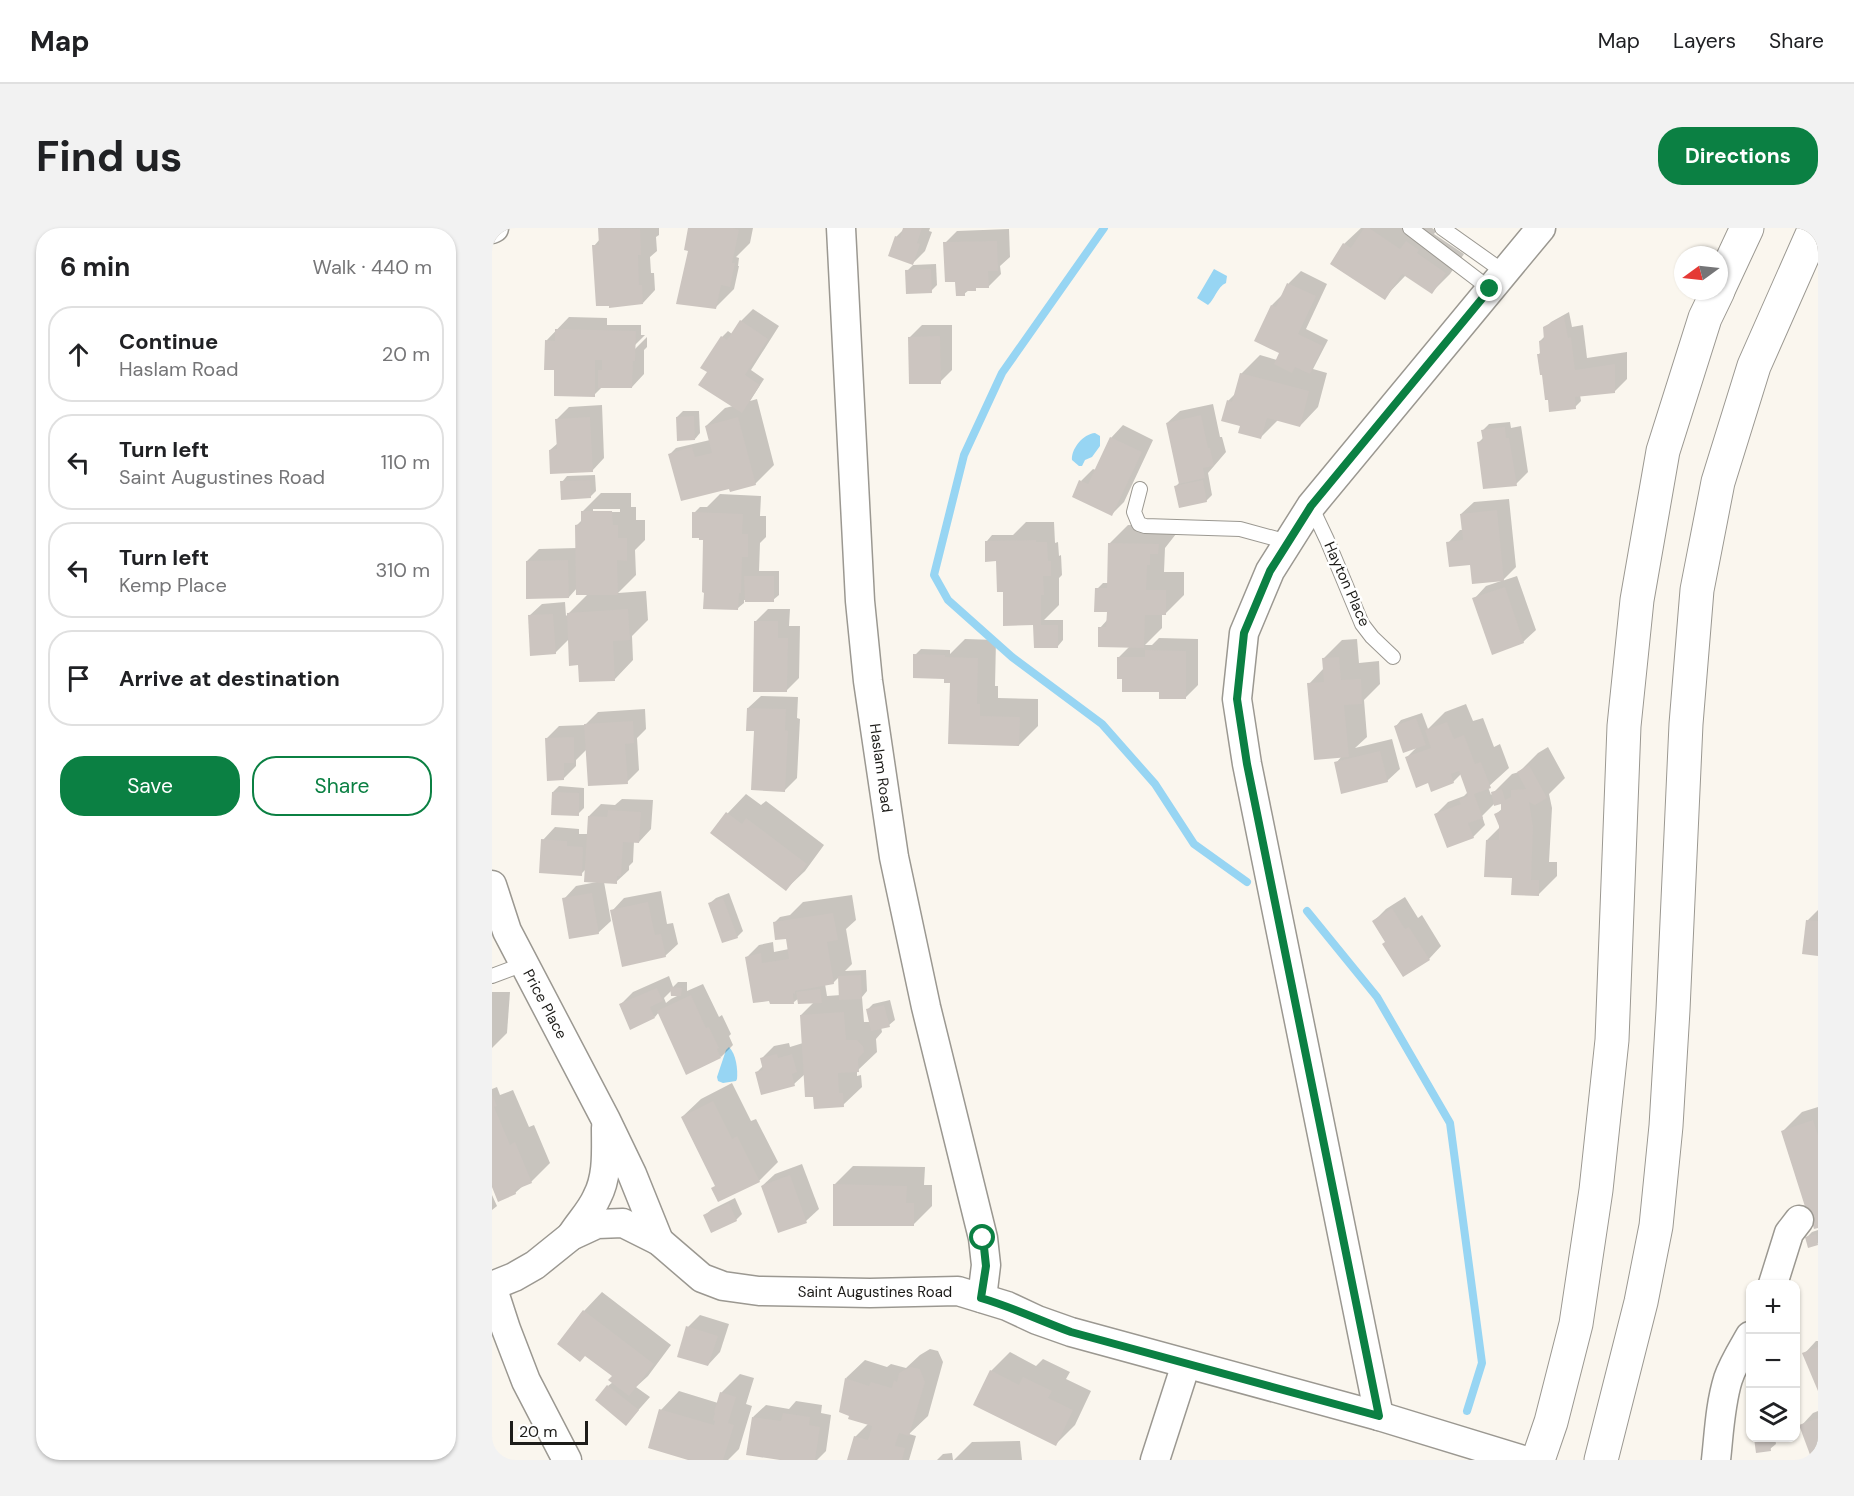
<!DOCTYPE html>
<meta charset="utf-8">
<style>
body{margin:0;font-family:"DM Sans",sans-serif;background:#f2f2f2;color:#202124}
.controls{position:absolute;right:18px;bottom:18px;display:grid;overflow:hidden;border-radius:12px;box-shadow:0 2px 4px #0004}
.controls button{width:54px;height:54px;display:grid;place-items:center;padding:0;border:0;border-bottom:2px solid #e0e0e0;background:#fff;color:#202124;font:30px sans-serif}
.compass{position:absolute;left:1182px;top:18px;width:54px;height:54px;border-radius:50%;background:#fff;box-shadow:0 2px 4px #0004;rotate:255deg}
.scale{position:absolute;left:18px;bottom:15px;width:78px;box-sizing:border-box;padding-left:6px;border:3px solid #1d1c19;border-top:0;font-size:16px;line-height:21px;white-space:nowrap;color:#1d1c19;-webkit-text-stroke:4px #fff;paint-order:stroke}
.stop{position:absolute;width:18px;height:18px;margin:-14px;border:4px solid #0b8043;border-radius:50%;background:#fff}
.stop.end{background:#0b8043;border-color:#fff;box-shadow:0 2px 6px #0008}
.list{margin:0;padding:0;list-style:none}
h2{display:flex;justify-content:space-between;align-items:center;height:78px;margin:0;padding:0 24px;font-size:26px}
h2 small{font-size:20px;font-weight:400;color:#757577}
.list li{display:grid;grid-template-columns:39px 1fr auto;gap:18px;align-items:center;box-sizing:border-box;height:96px;margin:0 12px 12px;padding:0 12px;border:2px solid #e0e0e0;border-radius:24px}
.list b{display:block;font-size:22px;white-space:nowrap}
.list p{margin:0;font-size:20px;white-space:nowrap;color:#757577}
.list em{font-size:20px;font-style:normal;color:#757577}
.actions{display:flex;gap:12px;padding:18px 24px}
.actions a{flex:1;padding:14px 0;border:2px solid #0b8043;border-radius:24px;text-align:center;font-size:21px;color:#0b8043}
.actions .main{background:#0b8043;color:#fff}
.icon{flex:none;width:33px;height:33px;fill:none;stroke:currentColor;stroke-width:2;stroke-linecap:round;stroke-linejoin:round}
.map{position:relative;flex:none;width:1326px;height:1232px;overflow:hidden;border-radius:24px}
header{display:flex;align-items:center;gap:36px;box-sizing:border-box;height:84px;padding:0 30px;background:#fff;border-bottom:2px solid #e0e0e0}
header strong{font-size:28px}
nav{display:flex;gap:33px;margin-inline-start:auto;font-size:21px}
.intro{display:flex;align-items:center;justify-content:space-between;box-sizing:border-box;height:144px;padding:0 36px}
h1{margin:0;font-size:42px}
.button{padding:15px 27px;border-radius:24px;background:#0b8043;color:#fff;font-size:21px;font-weight:700}
main{display:flex;gap:36px;padding:0 36px}
aside{flex:1;background:#fff;border-radius:24px;box-shadow:0 2px 4px #0004}
.map>svg:first-child{display:block}
</style>
<header>
<strong>Map</strong>
<nav><a>Map</a><a>Layers</a><a>Share</a></nav>
</header>
<div class="intro"><h1>Find us</h1><a class="button">Directions</a></div>
<main>
<aside>
<h2>6 min<small>Walk · 440 m</small></h2>
<ul class="list">
<li><svg class="icon" aria-label="ahead" viewBox="0 0 24 24"><path d="M12 20V5M6 11l6-6 6 6"/></svg><div><b>Continue</b><p>Haslam Road</p></div><em>20 m</em></li>
<li><svg class="icon" aria-label="left" viewBox="0 0 24 24"><path d="M17 20v-9H6M10 6l-5 5 5 5"/></svg><div><b>Turn left</b><p>Saint Augustines Road</p></div><em>110 m</em></li>
<li><svg class="icon" aria-label="left" viewBox="0 0 24 24"><path d="M17 20v-9H6M10 6l-5 5 5 5"/></svg><div><b>Turn left</b><p>Kemp Place</p></div><em>310 m</em></li>
<li><svg class="icon" aria-label="arrive" viewBox="0 0 24 24"><path d="M6 21V4h12l-3 4 3 4H6"/></svg><div><b>Arrive at destination</b></div></li>
</ul>
<div class="actions"><a class="main">Save</a><a>Share</a></div>
</aside>
<div class="map">
<svg width="1326" height="1232" viewBox="0 0 1326 1232">
<rect width="100%" height="100%" fill="#faf6ee"/>
<g fill="#97d5f3">
<path d="M722 41 735 48 734 55C725 59 723 71 716 77L705 70Z"/>
<path d="M603 205 608 208V218L600 229 593 232 590 238H587L580 232C579 221 591 206 603 205Z"/>
<path d="M237 819C244 826 246 841 245 851L244 853 231 855 226 853 225 849 234 822Z"/>
</g>
<g fill="#0003" fill-rule="evenodd">
<polygon points="108,0 167,0 167,7 164,9 165,23 158,29 159,45 162,45 163,62 151,75 102,18 108,11"/>
<polygon points="198,0 261,0 258,15 244,29 247,30 246,38 247,38 242,61 224,79 197,22"/>
<polygon points="413,0 438,0 437,3 440,4 433,23 421,35 404,9"/>
<polygon points="869,0 940,0 944,3 942,6 972,26 958,46 940,64 914,47 892,70 852,16"/>
<polygon points="517,1 518,29 508,38 509,46 496,59 485,59 483,61 477,62 472,66 465,53 453,15 465,3"/>
<polygon points="444,36 445,57 439,63 415,43 421,37"/>
<polygon points="809,43 835,56 814,101 836,112 821,141 835,145 826,179 808,198 786,192 769,209 750,197 736,173 744,165 749,146 768,127 785,132 789,124 780,77 792,65 797,55"/>
<polygon points="261,81 287,98 259,142 272,151 258,173 265,171 282,237 263,256 238,259 178,226 184,220 218,212 214,198 233,180 241,178 217,143 230,109 236,103 240,106 249,93"/>
<polygon points="1077,84 1080,99 1091,97 1095,130 1135,124 1135,151 1122,164 1088,167 1089,173 1083,179 1047,126 1049,124 1048,113 1053,108 1053,100 1059,94"/>
<polygon points="77,89 115,90 115,97 149,97 149,107 153,107 137,123 139,125 155,109 155,119 152,122 152,146 140,159 111,158 102,167 64,141 54,113"/>
<polygon points="430,97 460,97 460,142 448,154 417,110"/>
<polygon points="721,176 728,209 730,209 734,224 716,245 720,267 714,273 683,259 688,254 675,195 688,183"/>
<polygon points="110,177 112,230 100,243 58,222 66,215 65,191 77,179"/>
<polygon points="191,183 207,183 208,205 203,211 185,189"/>
<polygon points="1018,194 1019,200 1029,198 1036,244 1024,256 987,214 992,209 991,202 997,196"/>
<polygon points="631,197 661,212 632,274 620,286 589,253 601,241 604,242 619,210"/>
<polygon points="103,247 104,263 98,269 70,254 75,248"/>
<path d="M109 265H139V279H144V292H153V312L143 322 144 347 126 365 154 363 156 392 140 408 141 432 123 451 87 436 77 411 63 425 37 388 50 376 73 374 74 388 97 365 85 360 77 369 35 333 47 321 85 320V297L90 292V284ZM101 281H128V284H101Z"/>
<polygon points="228,266 269,268 268,288 274,288 274,309 268,315 267,343 287,343 287,367 281,372 252,372 252,375 246,380 202,285 208,279 215,279"/>
<polygon points="1017,271 1024,339 1010,353 1025,348 1044,402 1031,414 982,371 994,358 1009,353 979,336 956,315 968,302 971,302 969,286 982,274"/>
<polygon points="534,294 562,294 563,315 566,314 567,328 569,327 570,347 567,350 567,377 552,392 571,392 571,412 566,418 543,398 512,363 505,332 495,313 500,307 521,307"/>
<polygon points="636,297 685,298 684,306 673,320 672,344 692,344 692,367 673,386 670,386 670,400 653,417 660,417 667,410 706,411 706,457 694,469 668,463 627,429 638,418 608,400 616,391 616,382 605,361 611,355 617,355 617,316"/>
<polygon points="276,381 298,381 297,398 308,398 307,450 295,462 264,393"/>
<polygon points="473,411 504,412 503,458 506,458 506,470 546,471 546,498 527,517 458,515 459,454 454,447 423,427 429,421 458,422 458,426"/>
<polygon points="865,411 867,435 887,433 888,456 872,472 875,509 863,520 900,511 908,541 895,553 844,535 850,528 817,456 832,440 831,431 850,412"/>
<polygon points="269,468 306,469 305,490 308,491 305,550 293,562 263,502 256,480"/>
<polygon points="974,476 981,493 991,490 1002,519 1008,516 1017,540 996,559 999,567 1020,546 1027,544 1046,525 1056,519 1073,550 1057,566 1060,580 1057,634 1065,634 1065,648 1046,667 1022,649 995,612 1009,598 1004,586 1011,580 1011,574 1002,576 990,588 993,597 981,609 944,586 956,574 972,568 976,564 969,546 961,554 937,553 914,530 926,518 904,498 909,492 930,485 936,501 953,484"/>
<polygon points="153,481 154,501 145,510 147,542 135,554 95,521 84,532 84,538 71,551 54,511 67,498 93,497 106,484"/>
<polygon points="67,558 92,560 92,580 86,586 61,564"/>
<polygon points="254,566 269,577 274,573 332,617 313,643 294,661 220,605 236,585"/>
<polygon points="130,571 161,572 159,601 147,614 142,613 141,634 137,638 137,642 124,654 112,654 119,693 106,705 72,671 84,658 105,654 94,641 89,646 51,612 63,599 87,601 87,606 96,606 97,588 109,576 123,577"/>
<polygon points="169,663 175,696 181,695 186,716 173,728 120,683 132,670"/>
<polygon points="237,665 251,703 245,709 218,675 224,670"/>
<path d="M360 667 364 692 354 701 360 736 353 743 374 742 375 763 370 769 372 794H378L375 782 381 776 398 772 403 792 397 797 389 799 390 804 384 811 385 824 365 843V848L369 847 370 859 351 877 322 867 313 846 302 856 264 845 271 838 269 831 282 818 297 815 298 819 311 815 309 787 323 773 307 770 302 774H279L255 729 267 717 281 714 282 724 297 721 295 709 282 695 288 689 298 687 311 674ZM347 749 349 767 335 768 333 756 341 755Z"/>
<polygon points="913,669 926,690 930,687 949,718 937,731 912,747 882,693 894,681"/>
<polygon points="1326,682 1326,726 1315,693"/>
<path d="M177 748 181 759 186 754H195V763L211 756 227 789 230 787 239 806 237 808 241 817 229 829 167 784 163 789 129 776 141 764ZM180 762 187 767 179 771 174 775 172 770Z"/>
<polygon points="0,764 18,764 15,805 0,820"/>
<polygon points="240,855 259,893 264,891 286,934 267,953 190,889 209,871"/>
<polygon points="5,859 8,867 21,862 37,899 42,897 58,935 39,954 32,957 23,965 0,955 0,861"/>
<polygon points="1326,879 1326,998 1291,903 1310,884"/>
<polygon points="310,936 327,981 314,993 270,958 283,946"/>
<polygon points="361,938 433,939 432,957 440,957 440,978 421,997 342,957"/>
<polygon points="0,967 5,978 0,982"/>
<polygon points="243,970 250,986 244,992 213,987 219,982"/>
<polygon points="1326,1002 1326,1015 1317,1018 1314,1010 1320,1004"/>
<polygon points="110,1064 179,1117 156,1148 144,1159 158,1169 134,1196 116,1158 121,1154 122,1148 94,1126 67,1116 92,1083"/>
<polygon points="208,1087 237,1096 228,1124 216,1137 196,1099"/>
<polygon points="1324,1113 1326,1113 1326,1157 1312,1126"/>
<polygon points="438,1121 446,1123 451,1134 436,1188 417,1206 424,1208 417,1232 356,1232 363,1209 377,1195 354,1150 373,1132 395,1139 399,1136 414,1140 428,1127"/>
<polygon points="518,1124 544,1138 551,1131 578,1144 574,1151 599,1163 583,1197 564,1216 499,1143"/>
<polygon points="248,1146 262,1150 254,1176 260,1178 247,1221 236,1232 197,1232 169,1182 187,1163 226,1175 229,1165"/>
<polygon points="304,1173 330,1177 329,1185 339,1187 334,1223 325,1232 299,1232 261,1189 274,1177 297,1181"/>
<polygon points="1326,1183 1326,1232 1324,1232 1309,1198 1321,1185"/>
<polygon points="1263,1210 1283,1210 1284,1216 1278,1221 1265,1224"/>
<polygon points="528,1213 530,1232 462,1232 480,1214"/>
<polygon points="460,1225 461,1232 445,1232 451,1226"/>
</g>
<g fill="none" stroke-linecap="round" stroke-linejoin="round">
<g stroke="#97d5f3" stroke-width="8">
<polyline points="612,0 510,145 472,227 442,347 456,372 520,429 610,496 663,556 702,616 755,654"/>
<polyline points="815,683 885,769 958,895 990,1135 975,1183"/>
</g>
</g>
<g fill="#ccc5c0">
<polygon points="106,0 148,1 149,27 146,27 147,57 150,57 151,76 117,80 117,78 104,78 100,17 107,17"/>
<polygon points="196,0 241,0 247,2 240,35 243,35 238,59 229,57 224,81 184,76 196,23 192,22"/>
<polygon points="411,0 430,0 425,15 428,16 421,37 396,28 403,8 408,10"/>
<polygon points="872,0 877,0 908,21 914,13 927,22 925,25 954,45 940,66 910,46 893,72 838,36 851,15 859,20"/>
<polygon points="505,13 506,43 496,43 497,60 484,60 484,63 473,63 473,68 464,68 463,54 453,54 451,14"/>
<polygon points="439,41 440,65 414,66 413,42"/>
<polygon points="795,55 824,68 806,106 831,118 818,146 803,139 800,145 782,136 787,125 762,113 779,77 784,79"/>
<polygon points="1072,88 1076,110 1079,109 1083,142 1123,136 1123,165 1083,169 1084,181 1057,184 1056,172 1053,172 1050,147 1048,147 1045,126 1048,126 1047,113 1052,112 1051,99"/>
<polygon points="248,92 276,111 253,147 268,157 250,185 206,157 215,144 208,140 229,108 235,112"/>
<polygon points="63,101 144,103 143,133 141,133 140,160 106,160 106,142 110,142 110,132 103,132 103,169 62,168 62,142 52,142 53,112 63,113"/>
<polygon points="448,108 449,156 417,156 416,109"/>
<polygon points="748,145 817,163 808,199 775,190 769,211 746,205 748,198 729,193 735,172 740,174"/>
<polygon points="709,187 716,220 718,220 722,238 711,240 713,250 687,256 674,195"/>
<polygon points="202,188 203,212 185,213 184,189"/>
<polygon points="98,189 101,244 58,246 57,222 65,221 63,191"/>
<polygon points="246,189 264,257 238,264 237,261 189,273 176,226 200,219 203,229 220,225 213,198"/>
<polygon points="1013,199 1014,210 1017,210 1025,258 991,261 985,214 991,213 989,202"/>
<polygon points="618,209 650,224 620,288 580,269 587,252 596,256"/>
<polygon points="98,252 99,270 69,272 68,253"/>
<polygon points="711,252 715,274 687,280 682,258"/>
<polygon points="1005,282 1012,353 980,356 978,337 957,339 954,314 971,312 968,286"/>
<polygon points="89,283 120,283 121,297 126,297 126,310 135,310 135,333 125,332 126,367 84,367 83,297 89,296"/>
<polygon points="200,284 251,286 250,306 256,306 256,329 250,329 249,365 247,365 246,382 211,381 212,365 210,364 211,312 207,312 207,310 200,310"/>
<polygon points="544,312 544,314 555,314 556,333 559,333 559,348 551,348 552,367 549,367 549,397 566,397 566,420 542,420 541,397 511,398 511,364 505,364 504,333 493,334 493,313"/>
<polygon points="616,315 667,316 666,326 658,326 658,337 655,337 654,362 674,362 674,387 653,387 652,420 606,419 606,399 614,399 615,384 602,384 603,360 615,360"/>
<polygon points="76,332 77,370 34,371 34,333"/>
<polygon points="252,348 282,348 282,374 253,374"/>
<polygon points="1013,359 1032,415 1000,427 980,370"/>
<polygon points="136,381 138,412 121,413 123,453 87,454 86,437 77,438 75,385"/>
<polygon points="61,386 64,426 38,428 36,387"/>
<polygon points="262,393 286,393 286,410 296,410 295,464 261,464"/>
<polygon points="653,422 694,423 694,471 667,471 667,464 630,464 630,451 625,451 625,429 653,429"/>
<polygon points="421,426 453,427 453,429 486,430 485,476 488,476 488,488 528,489 527,518 456,516 458,455 452,455 452,451 421,450"/>
<polygon points="847,429 849,452 869,451 870,476 852,477 857,529 822,532 815,455 832,454 830,430"/>
<polygon points="255,480 294,481 293,502 296,503 293,564 259,562 262,503 254,503"/>
<polygon points="924,490 934,517 911,525 902,498"/>
<polygon points="141,493 142,515 133,516 136,556 96,558 92,496"/>
<polygon points="955,494 962,511 972,507 983,536 989,534 999,560 982,566 991,590 976,595 982,610 955,620 942,586 969,576 967,572 976,568 967,543 959,546 962,555 939,564 936,555 924,560 913,529 939,520 933,502"/>
<polygon points="82,509 82,535 72,535 72,552 55,553 53,510"/>
<polygon points="888,523 896,554 849,566 842,534"/>
<polygon points="1037,537 1055,570 1043,577 1037,574 1041,599 1039,652 1047,652 1047,668 1019,667 1020,650 992,649 994,612 1007,612 1007,598 1002,586 1009,583 1009,576 1002,578 999,564 1010,561 1013,572 1019,569 1019,562 1034,561 1025,544"/>
<polygon points="60,564 87,565 87,588 59,587"/>
<polygon points="116,582 149,584 147,615 131,614 129,648 125,648 125,656 92,654 96,588 115,589"/>
<polygon points="234,584 250,596 254,590 315,636 294,663 218,605"/>
<polygon points="49,611 75,613 75,618 91,619 90,648 47,645"/>
<polygon points="100,665 107,706 77,711 70,670"/>
<polygon points="231,670 246,710 230,715 216,675"/>
<polygon points="156,674 163,707 169,706 174,729 130,739 118,682"/>
<polygon points="900,680 913,701 917,699 938,732 911,749 890,716 893,714 880,693"/>
<polygon points="341,685 346,712 335,714 342,756 303,763 303,766 301,765 302,776 278,776 277,773 261,775 253,729 269,725 270,735 297,731 294,711 283,712 281,694"/>
<polygon points="1314,692 1326,693 1326,728 1310,726"/>
<polygon points="369,747 370,771 347,772 346,748"/>
<polygon points="178,759 190,760 189,768 179,768"/>
<polygon points="165,760 171,773 158,779 163,790 138,802 127,776"/>
<polygon points="328,761 330,775 306,776 304,764"/>
<polygon points="199,767 214,800 217,799 227,820 225,821 229,830 194,847 165,783"/>
<polygon points="392,777 398,799 379,803 374,781"/>
<polygon points="352,784 354,812 365,812 371,818 372,824 366,831 367,844 346,845 347,865 351,865 352,879 322,881 321,869 313,869 308,787"/>
<polygon points="285,826 286,830 300,826 305,844 300,846 303,858 269,867 263,844 271,842 268,830"/>
<polygon points="0,866 5,878 2,879 18,917 23,914 40,955 23,962 24,966 6,974 0,959"/>
<polygon points="221,873 240,911 245,908 268,954 226,974 219,960 223,958 189,889"/>
<polygon points="1321,892 1326,907 1326,1000 1322,1001 1318,987 1316,988 1289,903"/>
<polygon points="298,947 315,995 286,1005 269,958"/>
<polygon points="341,956 415,958 414,975 422,975 422,998 341,998"/>
<polygon points="237,975 245,993 219,1005 211,987"/>
<polygon points="1324,1006 1326,1017 1316,1020 1313,1009"/>
<polygon points="91,1082 162,1136 137,1168 116,1152 120,1148 93,1128 88,1134 65,1116"/>
<polygon points="194,1098 226,1108 216,1138 185,1129"/>
<polygon points="1326,1119 1326,1163 1310,1125"/>
<polygon points="418,1139 428,1141 433,1154 417,1208 407,1205 403,1218 413,1220 410,1232 355,1232 362,1208 376,1212 380,1198 356,1191 357,1188 347,1184 353,1150 377,1158 379,1154 400,1160 402,1152 405,1154 407,1145"/>
<polygon points="498,1142 527,1157 531,1149 560,1163 556,1170 581,1182 564,1218 481,1177"/>
<polygon points="115,1157 147,1182 134,1198 103,1172"/>
<polygon points="228,1164 244,1169 236,1195 242,1197 231,1232 196,1232 156,1220 167,1181 222,1197 223,1193 221,1192 223,1185 222,1184"/>
<polygon points="291,1185 318,1189 317,1197 328,1199 323,1232 288,1232 254,1227 260,1189 289,1193"/>
<polygon points="1326,1190 1326,1232 1320,1232 1307,1197"/>
<polygon points="1262,1210 1277,1210 1279,1223 1264,1225"/>
</g>
<g fill="none" stroke-linecap="round" stroke-linejoin="round">
<g stroke="#9b9891" stroke-width="16">
<g id="lane">
<polyline points="918,0 998,61"/>
<polyline points="950,0 1012,44"/>
<polyline points="648,261 642,284 647,296 653,298 748,301 796,314"/>
<polyline points="819,278 835,312 870,396 880,409 901,429"/>
<polyline points="0,748 32,736"/>
</g>
</g>
<g stroke="#9b9891" stroke-width="31">
<g id="street">
<polyline points="349,0 368,373 376,453 402,629 434,779 491,1010 494,1037 490,1070"/>
<polyline points="0,1 2,0"/>
<polyline points="0,657 15,703 114,892 140,946 167,1013"/>
<path d="M79 1008C87 995 99 983 105 969 116 948 114 923 114 900"/>
<polyline points="1281,1056 1297,1005 1307,992"/>
<polyline points="887,1188 755,536 745,471 752,405 778,343 819,278 1049,0"/>
<polyline points="75,1232 34,1153 14,1101 0,1058 22,1049 43,1037 79,1008 105,996 131,995 167,1013 210,1050 231,1058 267,1063 378,1065 466,1063 515,1078 545,1092 579,1104 887,1188 1031,1232"/>
<polyline points="663,1232 694,1136"/>
<path d="M1224 1232C1227 1205 1228 1177 1236 1151 1241 1136 1250 1122 1258 1108"/>
</g>
</g>
<g stroke="#9b9891" stroke-width="35">
<g id="highway">
<polyline points="1227,60 1255,0"/>
<polyline points="1046,1232 1059,1194 1084,1096 1104,962 1120,812 1132,498 1145,372 1171,223 1213,90 1226,63"/>
<polyline points="1109,1232 1149,1074 1164,998 1174,898 1181,782 1194,496 1205,362 1226,254 1262,138 1323,0"/>
</g>
</g>
<use href="#lane" stroke="#fff" stroke-width="14"/>
<use href="#street" stroke="#fff" stroke-width="28"/>
<use href="#highway" stroke="#fff" stroke-width="33"/>
</g>
<g fill="none" stroke-linecap="round" stroke-linejoin="round">
<path stroke="#0b8043" stroke-width="8" d="M491 1010 494 1038 489 1070C520 1079 549 1093 579 1104L887 1188 755 536 745 471 752 405 778 343 819 278 998 61"/>
</g>
<g text-anchor="middle" dominant-baseline="central" stroke-width="5" stroke-linejoin="round" paint-order="stroke">
<g font-size="15" fill="#1d1c19" stroke="#fff">
<text transform="translate(855 356) rotate(66)">Hayton Place</text>
<text transform="translate(389 540) rotate(82)">Haslam Road</text>
<text transform="translate(53 776) rotate(62)">Price Place</text>
<text x="383" y="1064">Saint Augustines Road</text>
</g>
</g>
</svg>
<div class="controls">
<button>+</button>
<button>−</button>
<button><svg class="icon" aria-label="layers" viewBox="0 0 24 24"><path d="M12 4l9 5-9 5-9-5zM3 14l9 5 9-5"/></svg></button>
</div>
<svg class="compass" viewBox="-18 -18 36 36"><path d="M0-13l5 13h-10z" fill="#e53935"/><path d="M0 13l5-13h-10z" fill="#757577"/></svg>
<div class="scale">20 m</div>
<div class="stop" style="left:491px;top:1010px"></div>
<div class="stop end" style="left:998px;top:61px"></div>
</div>
</main>
